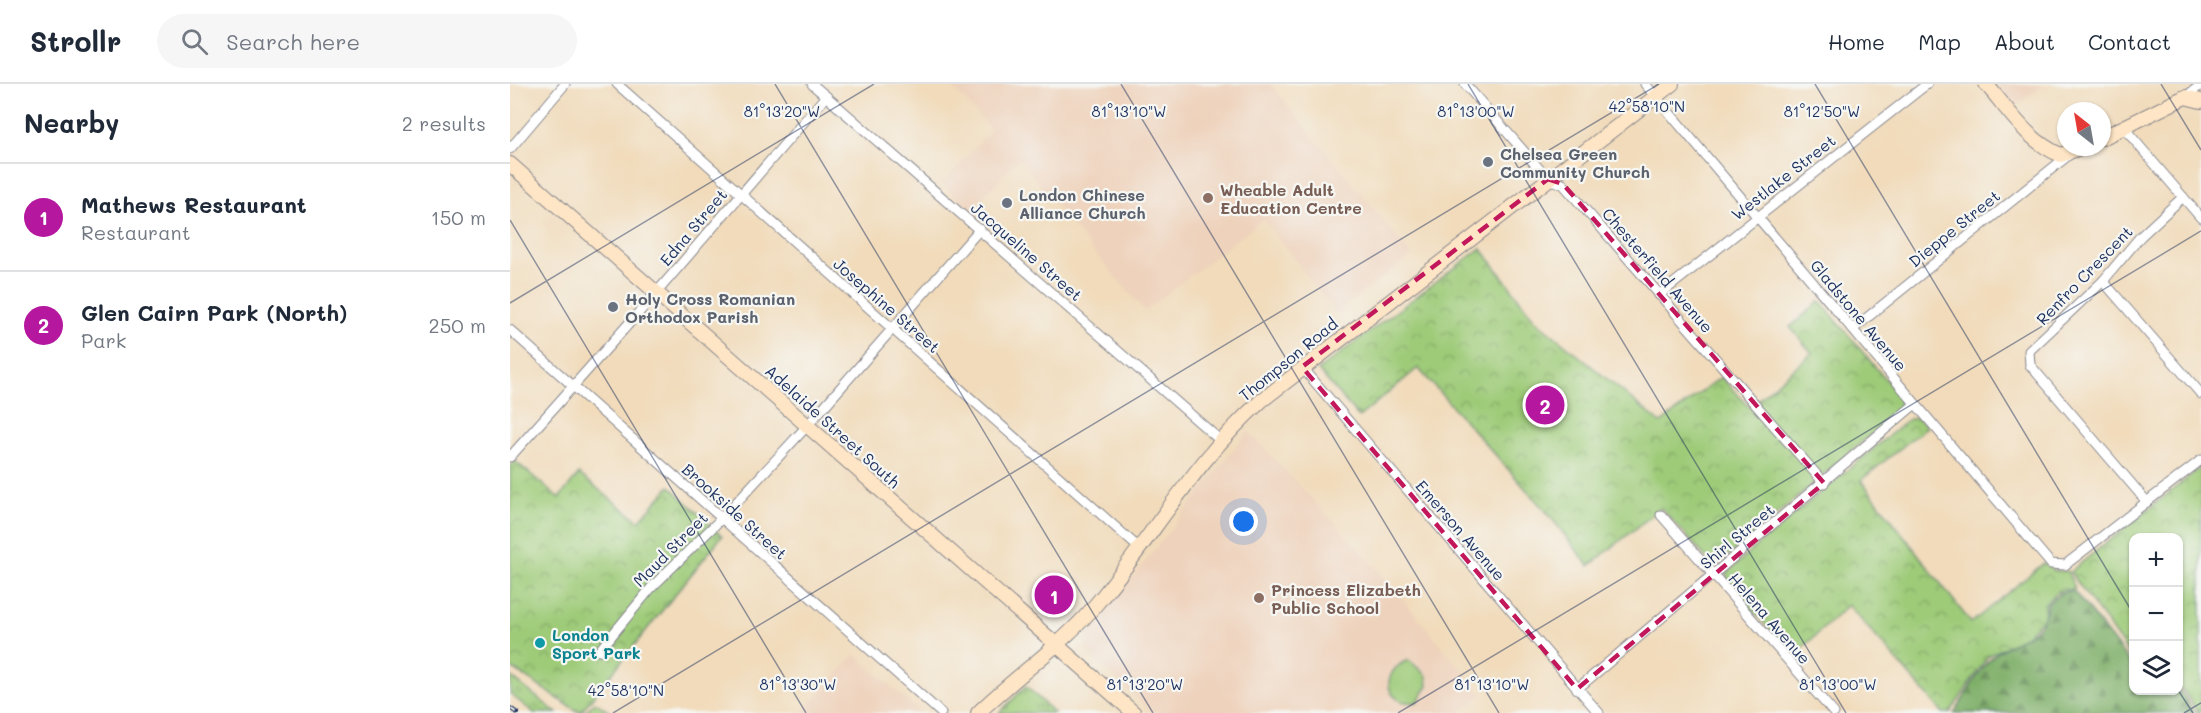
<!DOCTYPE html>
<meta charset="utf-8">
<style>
body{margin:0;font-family:Mali,sans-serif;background:#f6f6f7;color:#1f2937}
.controls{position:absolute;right:18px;bottom:18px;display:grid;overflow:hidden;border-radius:12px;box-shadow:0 2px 4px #0004}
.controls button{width:54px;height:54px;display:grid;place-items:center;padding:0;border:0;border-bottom:2px solid #e0e1e3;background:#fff;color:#1f2937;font:30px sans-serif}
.compass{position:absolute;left:1547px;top:18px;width:54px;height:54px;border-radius:50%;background:#fff;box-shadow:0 2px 4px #0004;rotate:329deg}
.you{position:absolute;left:734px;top:438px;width:21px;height:21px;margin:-15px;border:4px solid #fff;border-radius:50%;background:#1a73e8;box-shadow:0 0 0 9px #1a73e833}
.badge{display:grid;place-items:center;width:39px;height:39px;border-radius:50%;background:#b5179e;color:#fff;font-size:20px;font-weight:700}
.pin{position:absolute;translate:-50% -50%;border:3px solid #fff;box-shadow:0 2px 6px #0006}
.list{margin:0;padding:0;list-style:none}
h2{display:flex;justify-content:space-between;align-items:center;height:78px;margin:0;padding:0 24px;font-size:26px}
h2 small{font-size:20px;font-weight:400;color:#747a83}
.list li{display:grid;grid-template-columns:39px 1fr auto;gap:18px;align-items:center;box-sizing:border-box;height:108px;padding:0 24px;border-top:2px solid #e0e1e3}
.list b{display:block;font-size:22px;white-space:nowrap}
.list p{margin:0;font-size:20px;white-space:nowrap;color:#747a83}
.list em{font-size:20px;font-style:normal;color:#747a83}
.icon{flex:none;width:33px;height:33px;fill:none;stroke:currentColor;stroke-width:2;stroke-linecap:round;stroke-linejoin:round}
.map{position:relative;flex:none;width:1691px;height:629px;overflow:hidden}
header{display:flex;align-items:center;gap:36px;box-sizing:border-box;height:84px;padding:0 30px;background:#fff;border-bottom:2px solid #e0e1e3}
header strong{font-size:28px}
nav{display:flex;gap:33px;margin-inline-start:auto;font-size:21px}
.search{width:420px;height:54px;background:#f6f6f7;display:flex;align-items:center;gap:15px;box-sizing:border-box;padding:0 21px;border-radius:33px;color:#747a83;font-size:22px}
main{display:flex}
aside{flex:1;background:#fff}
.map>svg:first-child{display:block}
</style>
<header>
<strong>Strollr</strong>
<div class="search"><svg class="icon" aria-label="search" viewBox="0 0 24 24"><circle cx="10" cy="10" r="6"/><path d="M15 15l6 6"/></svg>Search here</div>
<nav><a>Home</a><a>Map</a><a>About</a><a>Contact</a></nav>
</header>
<main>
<aside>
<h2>Nearby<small>2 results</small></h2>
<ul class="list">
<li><span class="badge">1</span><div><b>Mathews Restaurant</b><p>Restaurant</p></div><em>150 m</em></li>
<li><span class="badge">2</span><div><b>Glen Cairn Park (North)</b><p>Park</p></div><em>250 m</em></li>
</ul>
</aside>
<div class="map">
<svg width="1691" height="629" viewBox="0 0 1691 629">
<defs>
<pattern id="grass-tufts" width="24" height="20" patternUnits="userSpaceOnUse" patternTransform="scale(1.5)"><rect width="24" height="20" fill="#9ecb78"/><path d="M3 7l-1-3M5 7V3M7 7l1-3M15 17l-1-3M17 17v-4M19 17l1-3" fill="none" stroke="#80a566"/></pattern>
<pattern id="forest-firs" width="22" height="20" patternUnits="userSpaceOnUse" patternTransform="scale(1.5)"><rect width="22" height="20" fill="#7eaf68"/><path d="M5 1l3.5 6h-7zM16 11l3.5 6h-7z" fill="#668f59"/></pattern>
<pattern id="park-crowns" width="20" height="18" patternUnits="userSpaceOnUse" patternTransform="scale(1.5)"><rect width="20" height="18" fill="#9ecb78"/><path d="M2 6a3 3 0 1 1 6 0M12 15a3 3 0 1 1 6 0" fill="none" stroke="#80a566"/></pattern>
</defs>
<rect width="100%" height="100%" fill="#f6f6f2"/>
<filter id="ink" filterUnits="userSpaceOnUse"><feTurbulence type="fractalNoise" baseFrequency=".0167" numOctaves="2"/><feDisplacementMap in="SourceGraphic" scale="12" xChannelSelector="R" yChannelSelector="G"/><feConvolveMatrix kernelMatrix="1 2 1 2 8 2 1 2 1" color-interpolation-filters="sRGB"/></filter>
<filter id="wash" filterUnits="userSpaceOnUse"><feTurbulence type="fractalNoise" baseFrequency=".008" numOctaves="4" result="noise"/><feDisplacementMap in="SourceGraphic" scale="24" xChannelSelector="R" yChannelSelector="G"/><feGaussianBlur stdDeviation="1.35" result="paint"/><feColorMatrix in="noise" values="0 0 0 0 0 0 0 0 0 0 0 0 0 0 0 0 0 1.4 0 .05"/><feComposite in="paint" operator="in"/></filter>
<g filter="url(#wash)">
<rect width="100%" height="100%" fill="#f1dbbb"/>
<g fill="#eed2bb">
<polygon points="440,0 760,0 902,171 826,229 753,135 635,227 568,149 509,74 461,126 432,100 481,46"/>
<polygon points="1487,0 1534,0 1505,23"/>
<polygon points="738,347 856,472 973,611 950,629 643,629 578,570 574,556"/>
<polygon points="345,570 411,629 292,629"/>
</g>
<g fill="url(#grass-tufts)" stroke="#5c7d6b" stroke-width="1.5">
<polygon points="0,592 47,629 24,629 0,610"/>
<polygon points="516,602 544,629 489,629"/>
<polygon points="85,618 101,629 74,629"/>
</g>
<path fill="url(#forest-firs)" stroke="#4c6f63" stroke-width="1.5" d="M1563 506 1623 582 1624 606 1667 607 1672 609 1684 629H1444C1456 612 1466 589 1481 574 1503 552 1532 558 1538 519L1549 510Z"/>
<g fill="url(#park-crowns)" stroke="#5c7d6b" stroke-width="1.5">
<polygon points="971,164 1025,236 1151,339 1211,293 1239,323 1302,269 1280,243 1310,217 1388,310 1390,320 1387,328 1210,479 1200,478 1151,424 1079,482 1039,431 908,284 849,333 808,286"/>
<polygon points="1408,334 1417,343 1351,396 1461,539 1534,479 1544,487 1557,487 1565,504 1548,508 1536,518 1534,533 1517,551 1478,572 1440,629 1433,629 1338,521 1283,573 1218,498 1216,490 1245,463 1399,335"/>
<polygon points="5,377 49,414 69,390 129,437 160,402 212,452 70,629 0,583 0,382"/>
<polygon points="1691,383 1691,629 1688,629 1674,607 1669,604 1668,454 1624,454 1623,576 1560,488"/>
</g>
<path fill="#9ecb78" stroke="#5c7d6b" stroke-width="1.5" d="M899 576 917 592 918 602 907 618C875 623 868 587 899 576Z"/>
</g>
<g filter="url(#ink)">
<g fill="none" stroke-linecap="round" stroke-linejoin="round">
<g stroke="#86858c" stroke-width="11">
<g id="street">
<polyline points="107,0 629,464"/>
<polyline points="302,0 711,357"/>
<polyline points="955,0 1038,95 1053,100 1314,399"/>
<polyline points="1135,0 1541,480 1555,481 1691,376"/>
<polyline points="1675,13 1691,1"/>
<polyline points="1614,44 1673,113 1630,153 1593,197 1519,267 1520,281 1637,418"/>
<polyline points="0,65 55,0"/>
<polyline points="1673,113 1691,134"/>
<polyline points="1593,197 1691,310"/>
<polyline points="1149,211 1417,0"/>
<polyline points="1343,245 1560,70"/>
<polyline points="0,246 431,629"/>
<polyline points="792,283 1089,629"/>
<polyline points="0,373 147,208 316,12"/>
<polyline points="1151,431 1324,629"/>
<polyline points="89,567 141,504 211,435 297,342 470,145"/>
<polyline points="1067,605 1404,321"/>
</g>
</g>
<g stroke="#86858c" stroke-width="16">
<g id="secondary">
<path d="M1476 0C1498 25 1519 59 1551 71L1573 63"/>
<polyline points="1592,54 1675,13 1691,17"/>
<polyline points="0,80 624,629"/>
<path d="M468 629C507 591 554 560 588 518 643 452 686 375 751 317L1162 0"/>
</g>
</g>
<use href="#street" stroke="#fff" stroke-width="9"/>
<use href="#secondary" stroke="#fee5c5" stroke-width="14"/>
<g stroke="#1b2f5e" stroke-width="4.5">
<polyline id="rail" points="0,624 7,629"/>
</g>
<use href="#rail" stroke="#f6f6f2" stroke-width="2" stroke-dasharray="7" stroke-linecap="butt"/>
</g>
</g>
<path fill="none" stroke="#c2185b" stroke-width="4.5" stroke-dasharray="12 8" stroke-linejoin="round" d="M1038 95 1053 100 1314 399 1067 605 792 283Z"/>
<path fill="none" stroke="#1b2f5e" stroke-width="1.5" stroke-opacity="0.45" d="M265 0 643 629M611 0 989 629M958 0 1336 629M1305 0 1624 531M1651 0 1691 66M0 136 296 629M0 219 364 0M1668 606 1683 629M103 629 1149 0M888 629 1691 147M1674 629 1691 619"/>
<g fill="#6b7280" stroke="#f6f6f2" stroke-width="2">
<circle cx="978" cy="78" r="6"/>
<circle cx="497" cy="119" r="6"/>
<circle cx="103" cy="223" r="6"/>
</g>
<g fill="#8d6e63" stroke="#f6f6f2" stroke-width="2">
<circle cx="698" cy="114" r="6"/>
<circle cx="749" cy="514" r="6"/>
</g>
<circle fill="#0f9aa8" stroke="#f6f6f2" stroke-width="2" cx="30" cy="559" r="6"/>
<g text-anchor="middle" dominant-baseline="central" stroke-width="4.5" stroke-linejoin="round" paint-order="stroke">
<g font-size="16" font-weight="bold" fill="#5b616d" stroke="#f6f6f2" text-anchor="start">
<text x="990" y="69">Chelsea Green<tspan x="990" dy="18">Community Church</tspan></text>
<text x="509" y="110">London Chinese<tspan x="509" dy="18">Alliance Church</tspan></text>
<text x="115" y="214">Holy Cross Romanian<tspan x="115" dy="18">Orthodox Parish</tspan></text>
</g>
<g font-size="16" fill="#1b2f5e" stroke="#f6f6f2">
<text transform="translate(1273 93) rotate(-38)">Westlake Street</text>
<text transform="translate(183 143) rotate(-50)">Edna Street</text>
<text transform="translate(1444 144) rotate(-39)">Dieppe Street</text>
<text transform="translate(517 167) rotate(41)">Jacqueline Street</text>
<text transform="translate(1148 186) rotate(49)">Chesterfield Avenue</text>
<text transform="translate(1574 191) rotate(-46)">Renfro Crescent</text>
<text transform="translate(377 221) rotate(41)">Josephine Street</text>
<text transform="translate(1349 231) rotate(50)">Gladstone Avenue</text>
<text transform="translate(778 275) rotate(-39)">Thompson Road</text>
<text transform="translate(323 342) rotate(42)">Adelaide Street South</text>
<text transform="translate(225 427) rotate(42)">Brookside Street</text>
<text transform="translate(951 446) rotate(49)">Emerson Avenue</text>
<text transform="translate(1227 452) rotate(-40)">Shirl Street</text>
<text transform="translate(160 465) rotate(-45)">Maud Street</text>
<text transform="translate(1260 534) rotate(49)">Helena Avenue</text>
</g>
<g font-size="16" font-weight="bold" fill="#785e54" stroke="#f6f6f2" text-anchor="start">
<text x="710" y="105">Wheable Adult<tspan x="710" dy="18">Education Centre</tspan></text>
<text x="761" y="505">Princess Elizabeth<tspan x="761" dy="18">Public School</tspan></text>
</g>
<g font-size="16" font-weight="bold" fill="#0d838f" stroke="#f6f6f2" text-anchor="start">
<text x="42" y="550">London<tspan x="42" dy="18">Sport Park</tspan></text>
</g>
</g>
<g font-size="15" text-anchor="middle" fill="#1b2f5e" stroke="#f6f6f2" stroke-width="4.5" stroke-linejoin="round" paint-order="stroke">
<text x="1137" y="28">42°58'10"N</text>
<text x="272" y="33">81°13'20"W</text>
<text x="1312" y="33">81°12'50"W</text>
<text x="619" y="33">81°13'10"W</text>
<text x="966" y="33">81°13'00"W</text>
<text x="288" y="606">81°13'30"W</text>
<text x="635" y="606">81°13'20"W</text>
<text x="982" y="606">81°13'10"W</text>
<text x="1328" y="606">81°13'00"W</text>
<text x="116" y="612">42°58'10"N</text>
</g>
</svg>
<div class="controls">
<button>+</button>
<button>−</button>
<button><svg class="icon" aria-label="layers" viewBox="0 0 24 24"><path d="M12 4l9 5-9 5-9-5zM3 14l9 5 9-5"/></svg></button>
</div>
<svg class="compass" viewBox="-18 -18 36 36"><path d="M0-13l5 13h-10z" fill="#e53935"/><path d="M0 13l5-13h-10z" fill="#747a83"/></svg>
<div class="you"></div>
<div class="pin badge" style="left:544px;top:511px">1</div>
<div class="pin badge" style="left:1035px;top:321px">2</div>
</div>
</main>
